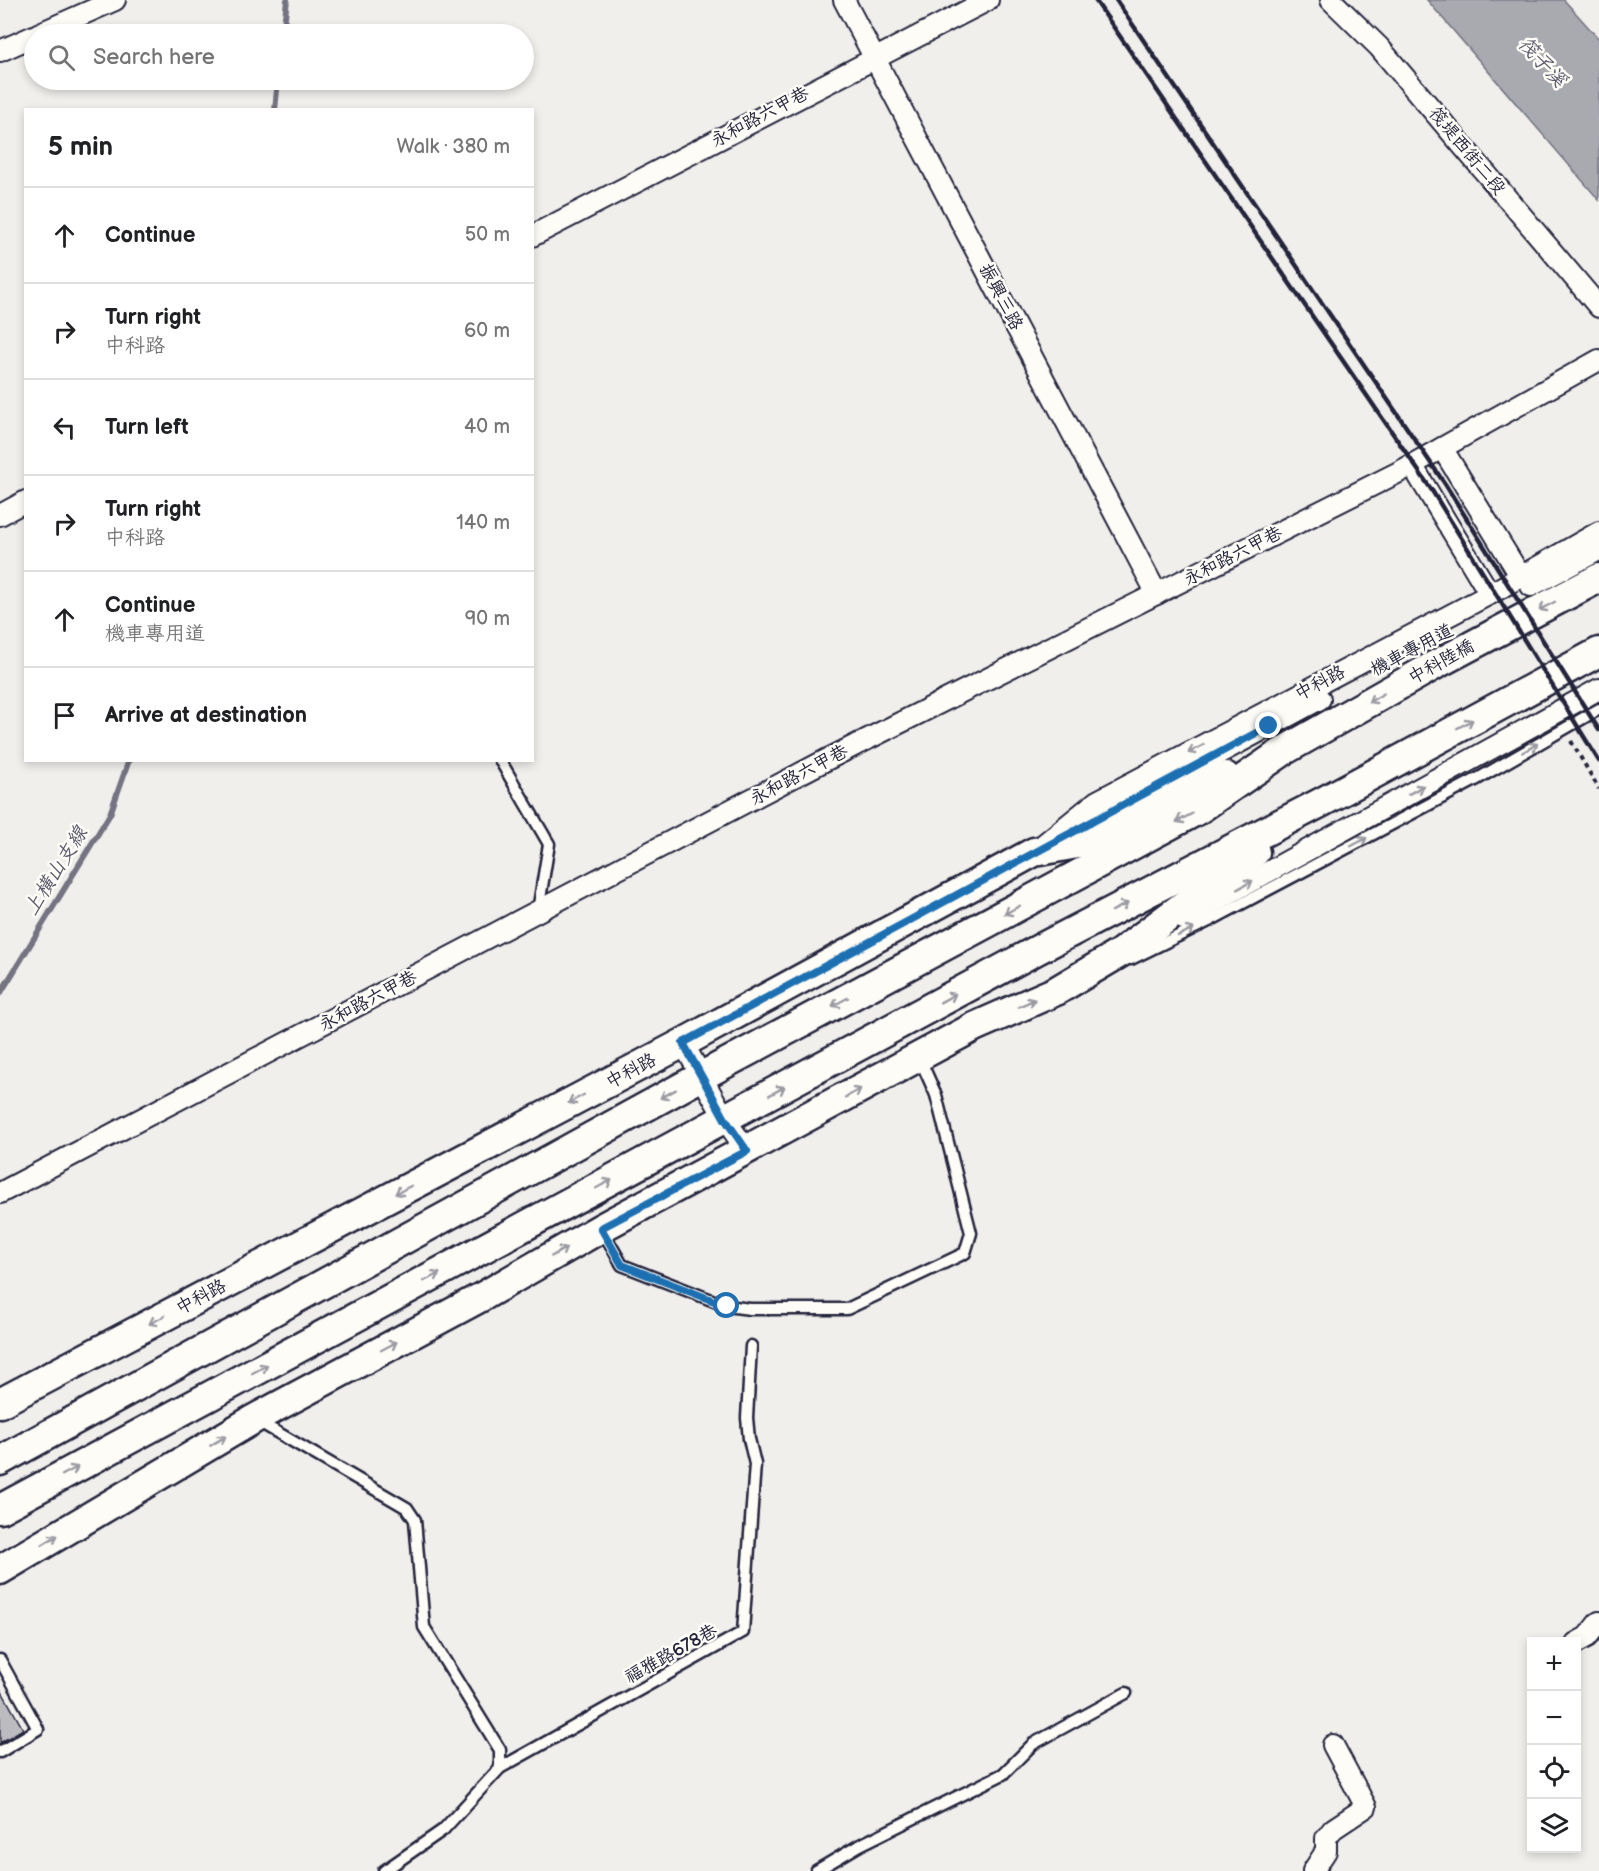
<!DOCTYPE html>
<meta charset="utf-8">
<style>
body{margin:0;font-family:"Balsamiq Sans","LXGW WenKai TC",sans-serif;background:#f2f2f2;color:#202124}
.controls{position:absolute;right:18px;bottom:18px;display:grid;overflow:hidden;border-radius:0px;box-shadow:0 3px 9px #0003}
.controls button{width:54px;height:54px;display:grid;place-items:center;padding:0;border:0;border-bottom:2px solid #e0e0e0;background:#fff;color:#202124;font:30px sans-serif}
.stop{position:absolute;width:18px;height:18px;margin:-14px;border:4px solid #1f6fb2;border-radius:50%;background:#fff}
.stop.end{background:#1f6fb2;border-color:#fff;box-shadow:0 2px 6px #0008}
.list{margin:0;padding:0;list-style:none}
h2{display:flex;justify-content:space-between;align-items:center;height:78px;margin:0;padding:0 24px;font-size:26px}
h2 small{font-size:20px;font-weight:400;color:#757577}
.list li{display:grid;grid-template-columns:39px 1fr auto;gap:18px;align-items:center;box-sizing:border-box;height:96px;padding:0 24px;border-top:2px solid #e0e0e0}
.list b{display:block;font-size:22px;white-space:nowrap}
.list p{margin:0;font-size:20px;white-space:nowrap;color:#757577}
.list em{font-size:20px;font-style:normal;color:#757577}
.icon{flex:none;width:33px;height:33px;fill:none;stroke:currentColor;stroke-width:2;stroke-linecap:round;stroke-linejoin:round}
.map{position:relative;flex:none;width:1599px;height:1871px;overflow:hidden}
.search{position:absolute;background:#fff;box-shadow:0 3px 9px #0003;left:24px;top:24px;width:510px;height:66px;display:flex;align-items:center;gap:15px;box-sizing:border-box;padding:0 21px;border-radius:33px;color:#757577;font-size:22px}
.panel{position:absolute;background:#fff;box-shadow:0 3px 9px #0003;left:24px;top:108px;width:510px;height:654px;border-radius:0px}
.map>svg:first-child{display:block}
</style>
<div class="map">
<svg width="1599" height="1871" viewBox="0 0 1599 1871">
<rect width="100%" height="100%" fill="#f0efec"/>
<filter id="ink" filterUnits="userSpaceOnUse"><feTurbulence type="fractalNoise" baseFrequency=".0167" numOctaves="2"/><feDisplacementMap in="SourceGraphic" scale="12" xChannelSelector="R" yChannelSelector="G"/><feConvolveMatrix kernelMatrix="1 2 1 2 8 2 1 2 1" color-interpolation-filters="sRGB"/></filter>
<g filter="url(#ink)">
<polygon fill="#a9a9b0" stroke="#737381" stroke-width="1.5" points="1427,0 1564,0 1599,39 1599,200"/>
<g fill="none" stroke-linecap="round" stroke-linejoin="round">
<g stroke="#737381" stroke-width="6">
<polyline points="283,34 287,0"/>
<polyline points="275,110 278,80"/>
<polyline points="0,994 110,814 129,760"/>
</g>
</g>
<polygon fill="#bcbcc0" stroke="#22223b" stroke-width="1.5" points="0,1688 23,1729 0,1743"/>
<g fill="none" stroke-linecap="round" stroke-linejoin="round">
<g stroke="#22223b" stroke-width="15">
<g id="lane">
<polyline points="500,760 549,844 538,911"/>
<polyline points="1131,959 1209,921 1479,778 1599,709"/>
<polyline points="601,1228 622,1265 727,1306 750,1309 847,1309 965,1253 971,1233 936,1095 919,1057"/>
<polyline points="256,1420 407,1508 415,1520 424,1627 500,1750 500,1768"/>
<polyline points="0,1660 38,1729 0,1752"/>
<polyline points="384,1871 443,1830 500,1768 743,1632 755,1464 749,1439 747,1418 751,1346"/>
<polyline points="816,1871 860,1845 1003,1774 1033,1744 1126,1693"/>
</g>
</g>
<g stroke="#22223b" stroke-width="24">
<g id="street">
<polyline points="844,0 1157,594"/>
<polyline points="1331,0 1379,47 1599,307"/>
<polyline points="38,34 115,0"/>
<polyline points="0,51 34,36"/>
<polyline points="532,236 988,0"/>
<polyline points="1442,448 1521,577"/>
<polyline points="1412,465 1490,594"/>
<polyline points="0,515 26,501"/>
<polyline points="1531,586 1599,550"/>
<polyline points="1076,830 1320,699"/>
<polyline points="1038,849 1097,801 1490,594 1599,532"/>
<polyline points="1183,919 1599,689"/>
<polyline points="683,1043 725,1119 747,1151"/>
<polyline points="0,1193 828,759 1399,472 1599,360"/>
<polyline points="1576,1643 1587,1637 1599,1622"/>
<polyline points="1313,1871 1326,1851 1326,1838 1333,1829 1366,1807 1333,1745"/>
</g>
</g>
<g stroke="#22223b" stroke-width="33">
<g id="secondary">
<polyline points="0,1403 683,1043 1034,852 1082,843 1225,776"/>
<polyline points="0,1461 702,1076 1198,810 1285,750 1435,665 1599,578"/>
<polyline points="0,1509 1037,950 1322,802 1599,652"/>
<polyline points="0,1570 254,1419 485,1295 601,1228 974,1027 1056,991 1120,953 1255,852"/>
</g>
</g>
<polyline stroke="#22223b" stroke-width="4" stroke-dasharray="4.5 4.5" stroke-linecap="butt" points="1571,741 1599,789"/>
<use href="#lane" stroke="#fdfcf7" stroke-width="10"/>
<use href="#street" stroke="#fdfcf7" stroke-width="20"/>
<use href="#secondary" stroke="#fdfcf7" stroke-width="28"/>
<g stroke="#22223b" stroke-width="4.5">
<polyline points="1095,0 1431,489 1599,761"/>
<polyline points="1116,0 1445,484 1599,730"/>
</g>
</g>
<defs><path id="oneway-shaft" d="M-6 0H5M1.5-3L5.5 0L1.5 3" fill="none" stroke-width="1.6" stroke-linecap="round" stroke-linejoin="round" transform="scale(1.5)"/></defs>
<g stroke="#9a9aa2">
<use href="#oneway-shaft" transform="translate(1547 606) rotate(152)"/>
<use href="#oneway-shaft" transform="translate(1376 698) rotate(150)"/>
<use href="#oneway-shaft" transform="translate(1465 724) rotate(-28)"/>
<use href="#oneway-shaft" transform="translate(1530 748) rotate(-30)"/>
<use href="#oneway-shaft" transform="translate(1196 749) rotate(152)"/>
<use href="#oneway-shaft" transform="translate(1416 790) rotate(-29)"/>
<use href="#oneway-shaft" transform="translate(1184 818) rotate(152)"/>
<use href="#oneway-shaft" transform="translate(1359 842) rotate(-28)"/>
<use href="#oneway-shaft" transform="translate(1245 885) rotate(-29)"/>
<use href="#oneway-shaft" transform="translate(1120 907) rotate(-27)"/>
<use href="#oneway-shaft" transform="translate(1012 910) rotate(152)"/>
<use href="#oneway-shaft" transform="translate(1186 932) rotate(-26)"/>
<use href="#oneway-shaft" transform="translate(948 998) rotate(-29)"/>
<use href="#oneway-shaft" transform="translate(840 1002) rotate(152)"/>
<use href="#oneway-shaft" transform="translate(1027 1003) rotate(-24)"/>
<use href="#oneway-shaft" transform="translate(777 1091) rotate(-29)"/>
<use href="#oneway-shaft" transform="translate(853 1093) rotate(-29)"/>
<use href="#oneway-shaft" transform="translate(668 1094) rotate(151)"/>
<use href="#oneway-shaft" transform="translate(576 1099) rotate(152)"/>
<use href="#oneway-shaft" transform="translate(604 1184) rotate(-28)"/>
<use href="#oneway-shaft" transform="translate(403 1190) rotate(152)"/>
<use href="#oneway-shaft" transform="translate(559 1252) rotate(-30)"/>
<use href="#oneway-shaft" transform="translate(432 1277) rotate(-28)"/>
<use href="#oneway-shaft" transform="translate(157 1320) rotate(152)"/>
<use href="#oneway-shaft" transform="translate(389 1346) rotate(-28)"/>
<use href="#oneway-shaft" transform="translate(260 1369) rotate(-28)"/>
<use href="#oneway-shaft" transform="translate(218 1441) rotate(-31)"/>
<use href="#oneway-shaft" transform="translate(70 1471) rotate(-28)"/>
<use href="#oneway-shaft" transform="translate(50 1540) rotate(-31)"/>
</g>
</g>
<g fill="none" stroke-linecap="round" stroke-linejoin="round" filter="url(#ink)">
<polyline stroke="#1f6fb2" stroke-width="8" points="727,1306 622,1265 601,1228 747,1151 725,1119 683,1043 1269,726"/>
</g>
<g text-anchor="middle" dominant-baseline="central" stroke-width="5" stroke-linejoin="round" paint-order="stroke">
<g font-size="18" fill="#22223b" stroke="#fdfcf7">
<text transform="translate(760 117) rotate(-28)">永和路六甲巷</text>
<text transform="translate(1467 151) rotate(50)">筏堤西街二段</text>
<text transform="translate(1001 297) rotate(62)">振興三路</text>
<text transform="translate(1233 556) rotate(-27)">永和路六甲巷</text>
<text transform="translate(1412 650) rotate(-28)">機車專用道</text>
<text transform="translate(1441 662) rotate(-29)">中科陸橋</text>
<text transform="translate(1320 683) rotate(-28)">中科路</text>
<text transform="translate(799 775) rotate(-28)">永和路六甲巷</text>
<text transform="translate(368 1001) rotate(-28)">永和路六甲巷</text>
<text transform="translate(631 1071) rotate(-28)">中科路</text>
<text transform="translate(201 1297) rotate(-28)">中科路</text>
<text transform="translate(671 1654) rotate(-29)">福雅路678巷</text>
</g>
<g font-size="20" font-style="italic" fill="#58586a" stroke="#fdfcf7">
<text transform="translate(1542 62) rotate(47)">筏子溪</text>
<text transform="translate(56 871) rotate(-58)">上橫山支線</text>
</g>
</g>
</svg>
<div class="controls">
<button>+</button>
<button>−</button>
<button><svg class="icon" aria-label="locate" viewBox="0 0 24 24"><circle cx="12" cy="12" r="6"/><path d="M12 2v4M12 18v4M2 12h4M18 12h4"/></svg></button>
<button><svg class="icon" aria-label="layers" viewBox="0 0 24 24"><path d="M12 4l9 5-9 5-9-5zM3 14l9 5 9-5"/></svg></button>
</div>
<div class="stop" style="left:727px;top:1306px"></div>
<div class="stop end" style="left:1269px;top:726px"></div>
<div class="search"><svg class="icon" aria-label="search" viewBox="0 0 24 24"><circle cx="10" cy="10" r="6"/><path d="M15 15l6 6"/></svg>Search here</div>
<section class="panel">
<h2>5 min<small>Walk · 380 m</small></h2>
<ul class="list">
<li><svg class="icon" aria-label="ahead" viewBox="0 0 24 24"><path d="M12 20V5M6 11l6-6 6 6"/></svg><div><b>Continue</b></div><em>50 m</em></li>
<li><svg class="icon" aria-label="right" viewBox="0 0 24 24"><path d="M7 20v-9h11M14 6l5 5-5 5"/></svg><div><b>Turn right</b><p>中科路</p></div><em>60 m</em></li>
<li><svg class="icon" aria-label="left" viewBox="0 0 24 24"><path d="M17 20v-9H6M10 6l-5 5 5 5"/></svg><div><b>Turn left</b></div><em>40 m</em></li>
<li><svg class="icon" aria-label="right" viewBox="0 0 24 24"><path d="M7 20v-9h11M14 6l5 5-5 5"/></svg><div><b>Turn right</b><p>中科路</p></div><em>140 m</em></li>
<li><svg class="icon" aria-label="ahead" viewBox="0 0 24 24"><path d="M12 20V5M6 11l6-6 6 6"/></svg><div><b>Continue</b><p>機車專用道</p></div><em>90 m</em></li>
<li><svg class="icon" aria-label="arrive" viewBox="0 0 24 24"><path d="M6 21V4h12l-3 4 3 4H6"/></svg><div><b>Arrive at destination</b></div></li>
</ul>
</section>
</div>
